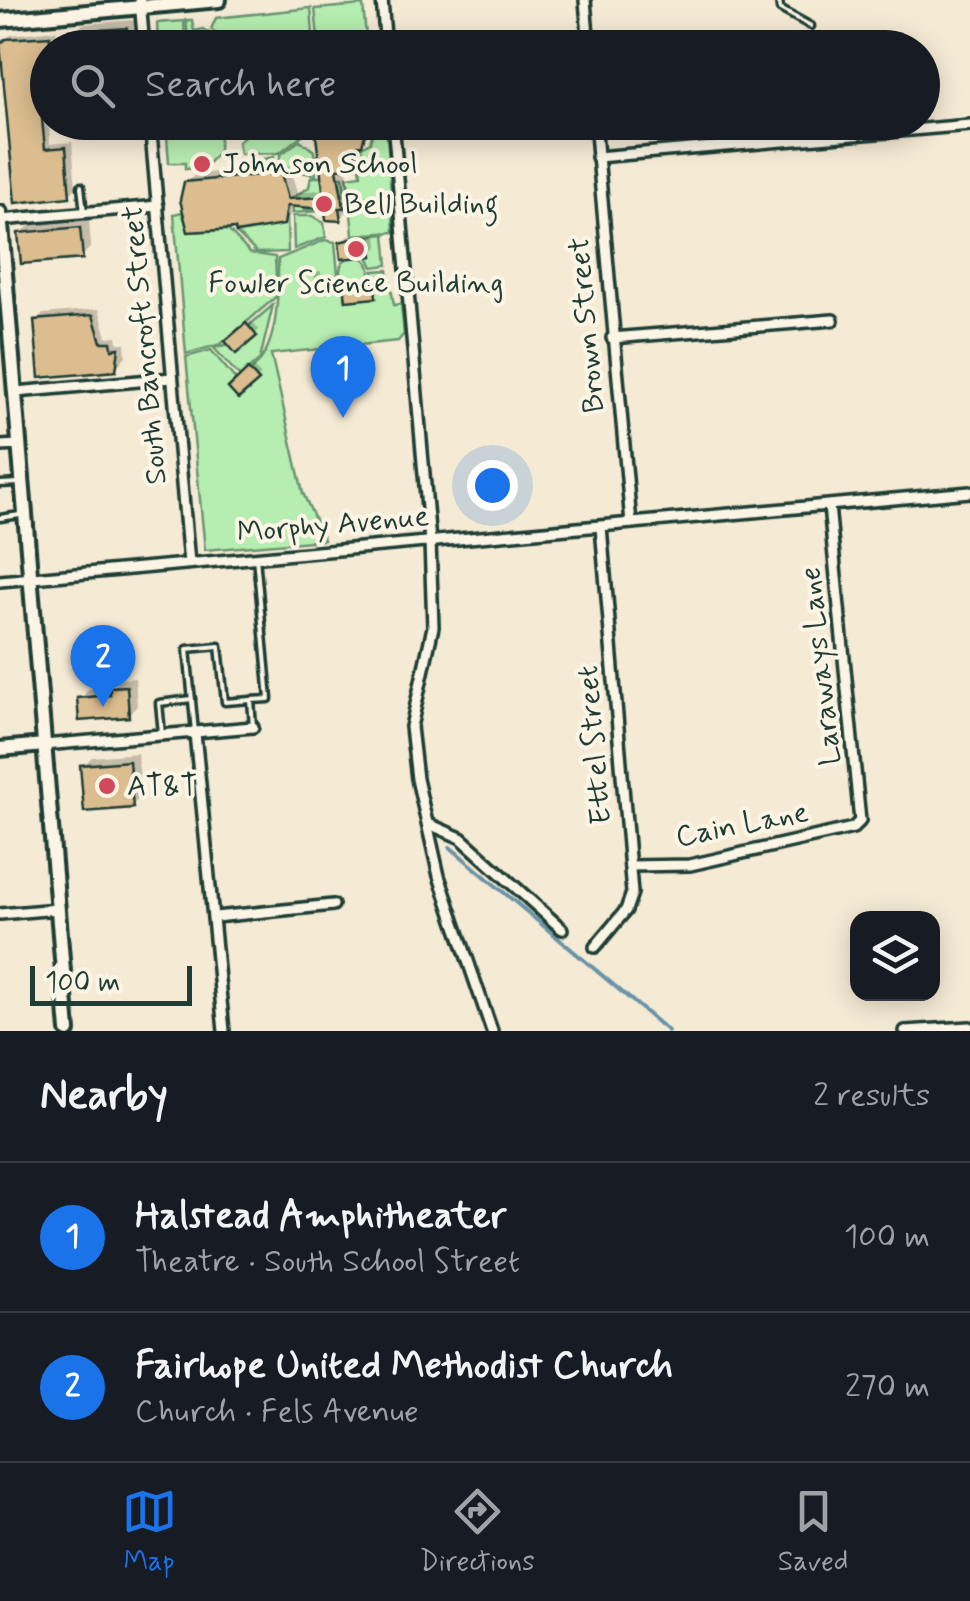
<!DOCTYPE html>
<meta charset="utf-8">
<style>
body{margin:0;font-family:Mynerve,sans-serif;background:#242831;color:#f1f3f6}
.controls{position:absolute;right:30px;bottom:30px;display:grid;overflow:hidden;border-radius:20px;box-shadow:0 5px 25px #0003}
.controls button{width:90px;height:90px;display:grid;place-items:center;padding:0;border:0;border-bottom:2px solid #363941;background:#171b24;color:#f1f3f6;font:50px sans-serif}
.scale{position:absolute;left:30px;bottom:25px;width:162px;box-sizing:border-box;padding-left:10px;border:5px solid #1f3d34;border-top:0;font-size:28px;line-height:35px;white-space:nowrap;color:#1f3d34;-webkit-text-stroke:8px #fcf5e5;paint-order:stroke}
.you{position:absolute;left:492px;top:485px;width:35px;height:35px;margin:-25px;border:8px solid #fff;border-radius:50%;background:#1a73e8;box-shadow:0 0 0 15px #1a73e833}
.badge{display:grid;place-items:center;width:65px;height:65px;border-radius:50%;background:#1a73e8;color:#fff;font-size:32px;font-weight:700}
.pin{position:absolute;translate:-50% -82px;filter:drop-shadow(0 2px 5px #0008)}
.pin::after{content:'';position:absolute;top:52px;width:35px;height:30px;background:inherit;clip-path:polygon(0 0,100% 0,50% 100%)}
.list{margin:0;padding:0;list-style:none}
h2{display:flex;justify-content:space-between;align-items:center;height:130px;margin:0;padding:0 40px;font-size:42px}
h2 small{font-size:32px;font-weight:400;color:#9ea1a6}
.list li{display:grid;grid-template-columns:65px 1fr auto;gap:30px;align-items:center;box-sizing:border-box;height:150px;padding:0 40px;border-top:2px solid #363941}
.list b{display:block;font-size:38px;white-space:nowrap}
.list p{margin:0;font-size:32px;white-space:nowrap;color:#9ea1a6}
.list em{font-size:32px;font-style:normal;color:#9ea1a6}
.icon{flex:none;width:55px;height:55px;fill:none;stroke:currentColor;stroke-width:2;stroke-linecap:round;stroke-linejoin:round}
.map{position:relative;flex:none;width:970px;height:1031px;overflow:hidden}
.search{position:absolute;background:#171b24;box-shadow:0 5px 25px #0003;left:30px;right:30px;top:30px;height:110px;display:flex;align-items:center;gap:25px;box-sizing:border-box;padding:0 35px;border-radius:55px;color:#9ea1a6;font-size:38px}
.sheet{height:430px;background:#171b24}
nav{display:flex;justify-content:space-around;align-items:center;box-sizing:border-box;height:140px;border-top:2px solid #363941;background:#171b24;font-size:28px;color:#9ea1a6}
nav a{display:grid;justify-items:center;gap:5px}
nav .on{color:#1a73e8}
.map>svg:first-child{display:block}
</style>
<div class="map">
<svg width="970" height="1031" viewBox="0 0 970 1031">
<rect width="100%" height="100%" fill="#f5ead4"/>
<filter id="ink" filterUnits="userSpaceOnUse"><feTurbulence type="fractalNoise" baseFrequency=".01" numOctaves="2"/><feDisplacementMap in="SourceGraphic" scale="20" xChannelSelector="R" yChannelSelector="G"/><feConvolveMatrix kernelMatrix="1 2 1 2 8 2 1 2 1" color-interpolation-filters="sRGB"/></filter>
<g filter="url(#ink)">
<g fill="#b6edb0" stroke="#6a9572" stroke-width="2.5">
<polygon points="363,5 367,47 319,47 315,9"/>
<polygon points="311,8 314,47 220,47 219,35 211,29 216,18"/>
<polygon points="186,20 192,20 194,31 203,29 214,36 217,47 196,47 188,38"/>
<polygon points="184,21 185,39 158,43 157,23"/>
<polygon points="166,123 220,123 219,151 205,167 185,169 185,163 169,163"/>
<polygon points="257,123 273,123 301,136 279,153 240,154 238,142"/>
<polygon points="387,131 391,194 350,199 347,177 361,175 358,149 370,142 373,132"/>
<polygon points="300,140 314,151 316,175 280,168 280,155"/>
<polygon points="274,157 278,173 231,175 230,165"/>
<polygon points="311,177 343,177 345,194 303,199 304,210 322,211 293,213 292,198 309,187"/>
<polygon points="392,199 394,232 353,235 350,203"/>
<polygon points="182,212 189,232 228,230 250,253 275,257 277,296 221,344 186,354 174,214"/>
<polygon points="287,216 288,252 257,253 236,233 258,230"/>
<polygon points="293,216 312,216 324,223 326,237 294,249"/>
<polygon points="385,234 388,265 373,267 359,237"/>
<path d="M325 240 335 242 339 285 345 286 346 301 376 298 373 271 388 270 394 305 401 304 404 334 398 341 271 354 303 493 324 540 205 550 186 357 211 350 236 380 228 388 239 399 259 381 250 371C280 348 278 293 278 259Z"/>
<circle cx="355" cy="271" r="15"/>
<polygon points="273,305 260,359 240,377 214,348 228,344"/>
</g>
<g fill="#0003">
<polygon points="135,20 137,48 75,48 74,33 83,24"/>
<polygon points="56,30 57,48 48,48 42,101 48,101 50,144 72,142 76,188 69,195 17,200 4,41 10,35"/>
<polygon points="316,122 374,125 363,141 364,156 355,165 346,166 352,196 348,210 340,219 327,207 293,204 292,213 283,222 186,183 196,174 289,165 297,192 326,189"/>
<polygon points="89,219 91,247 82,256 20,234 30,225"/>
<polygon points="377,234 378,247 371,253 342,243 348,236"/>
<polygon points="321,271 321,279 315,281 314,272"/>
<polygon points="378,279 375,296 347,285 351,281"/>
<polygon points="99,309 107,337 117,336 118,343 125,343 126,356 115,369 37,320 43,314"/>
<polygon points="251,321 259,330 236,350 228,341"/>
<polygon points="254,367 261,375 238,396 231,388"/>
<polygon points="135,678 137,706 128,715 80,699 89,689 113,687 121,679"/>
<polygon points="137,753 142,796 132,805 82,766 92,757"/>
</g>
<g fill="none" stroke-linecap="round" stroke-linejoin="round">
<polyline stroke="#6a93aa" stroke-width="4" points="450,847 668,1031"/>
</g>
<g fill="#dbbd8f" stroke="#1f3d34" stroke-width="2.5">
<polygon points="127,28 128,48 72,48 71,32"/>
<polygon points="50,36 48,87 36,87 37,106 48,106 48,119 42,119 45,149 66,147 70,197 15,203 0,44 6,39"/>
<polygon points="320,122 362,122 366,131 362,145 355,146 356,167 337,169 344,208 339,208 341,221 326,220 325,209 287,206 284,225 236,233 235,229 188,232 180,200 184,182 281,173 288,199 324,197 315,129 321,127"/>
<polygon points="80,227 83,259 21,264 18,233"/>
<polygon points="351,239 371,239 373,256 341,259 339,242"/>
<polygon points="375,282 376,298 346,301 344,284"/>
<polygon points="93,315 101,342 111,342 112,349 119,348 116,371 39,378 34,320"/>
<polygon points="246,323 257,336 236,354 225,341"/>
<polygon points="248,369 259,381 238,399 228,388"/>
<polygon points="127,686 129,717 79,721 77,698 110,695 110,687"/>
<polygon points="129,761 133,808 84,812 80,765"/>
</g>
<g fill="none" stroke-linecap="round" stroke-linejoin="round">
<g stroke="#1f3d34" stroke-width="11">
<g id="lane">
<polyline points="779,0 780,9 811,26"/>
<polyline points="81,186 84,213"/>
<polyline points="0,484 19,483"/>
<polyline points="0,518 20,515"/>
<polyline points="251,700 269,699 256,557"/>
<polyline points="195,732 187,649 219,646 225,702 251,700 253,727"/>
<polyline points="162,734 159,703 192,699"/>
</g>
</g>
<g stroke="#1f3d34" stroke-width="16">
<g id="street">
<polyline points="140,0 144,48"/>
<polyline points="382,0 386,48"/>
<polyline points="585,0 589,48"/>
<polyline points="150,122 189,563"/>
<polyline points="393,122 430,542 433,627 411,727 417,779 439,876 492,1031"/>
<polyline points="595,122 631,523"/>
<polyline points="597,157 970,125"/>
<polyline points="1,220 158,206"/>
<polyline points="612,338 833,320"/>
<polyline points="16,392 172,378"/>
<polyline points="0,446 20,445"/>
<polyline points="0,581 970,492"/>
<polyline points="195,733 224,1031"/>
<polyline points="44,745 253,727"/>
<polyline points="429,824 461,838 562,929"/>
<polyline points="630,866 690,865 853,828 860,821 829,506"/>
<polyline points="0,914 57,909"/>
<polyline points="215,917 333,905"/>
<polyline points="595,947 626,910 632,893 601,527"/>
<polyline points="905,1031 970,1027"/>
</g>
</g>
<g stroke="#1f3d34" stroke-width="20">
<g id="secondary">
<polyline points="0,20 219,0"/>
<polyline points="0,213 68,1031"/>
<polyline points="0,749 44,745"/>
</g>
</g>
<use href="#lane" stroke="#fcf5e5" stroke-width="4"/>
<use href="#street" stroke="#fcf5e5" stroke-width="9"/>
<use href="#secondary" stroke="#fcf5e5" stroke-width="12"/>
</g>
</g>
<g fill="#d1495b" stroke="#fcf5e5" stroke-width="4">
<circle cx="202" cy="164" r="10"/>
<circle cx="324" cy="204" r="10"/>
<circle cx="356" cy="249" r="10"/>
<circle cx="107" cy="786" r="10"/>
</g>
<g text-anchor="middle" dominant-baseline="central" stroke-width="8" stroke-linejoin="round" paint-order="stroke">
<g font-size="30" fill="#1f3d34" stroke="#fcf5e5" text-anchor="start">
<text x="222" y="164">Johnson School</text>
<text x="344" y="204">Bell Building</text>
<text x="356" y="283" text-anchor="middle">Fowler Science Building</text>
<text x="127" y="786">AT&amp;T</text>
</g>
<g font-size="30" fill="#1f3d34" stroke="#fcf5e5">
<text transform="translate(587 325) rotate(-95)">Brown Street</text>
<text transform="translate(145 345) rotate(-95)">South Bancroft Street</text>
<text transform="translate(333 525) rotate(-5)">Morphy Avenue</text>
<text transform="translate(821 666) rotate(-96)">Laraways Lane</text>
<text transform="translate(595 745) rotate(-95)">Ettel Street</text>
<text transform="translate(742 825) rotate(-11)">Cain Lane</text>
</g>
</g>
</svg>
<div class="controls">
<button><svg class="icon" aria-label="layers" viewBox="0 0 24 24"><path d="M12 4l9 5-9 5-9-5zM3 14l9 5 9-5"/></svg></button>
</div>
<div class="scale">100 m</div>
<div class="you"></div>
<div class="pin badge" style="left:343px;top:418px">1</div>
<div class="pin badge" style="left:103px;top:707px">2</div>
<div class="search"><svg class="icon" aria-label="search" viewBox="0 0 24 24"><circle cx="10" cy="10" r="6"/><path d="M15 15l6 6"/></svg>Search here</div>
</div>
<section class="sheet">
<h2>Nearby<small>2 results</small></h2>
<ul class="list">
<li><span class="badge">1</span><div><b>Halstead Amphitheater</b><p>Theatre · South School Street</p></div><em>100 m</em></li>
<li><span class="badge">2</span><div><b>Fairhope United Methodist Church</b><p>Church · Fels Avenue</p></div><em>270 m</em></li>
</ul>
</section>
<nav>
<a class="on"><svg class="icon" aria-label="map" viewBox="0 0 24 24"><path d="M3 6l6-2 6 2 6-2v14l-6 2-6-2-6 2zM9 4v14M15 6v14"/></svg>Map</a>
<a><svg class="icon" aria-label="directions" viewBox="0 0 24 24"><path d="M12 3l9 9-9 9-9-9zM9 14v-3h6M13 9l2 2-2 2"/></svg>Directions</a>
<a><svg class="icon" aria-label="saved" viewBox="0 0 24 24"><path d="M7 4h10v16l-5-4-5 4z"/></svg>Saved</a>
</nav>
